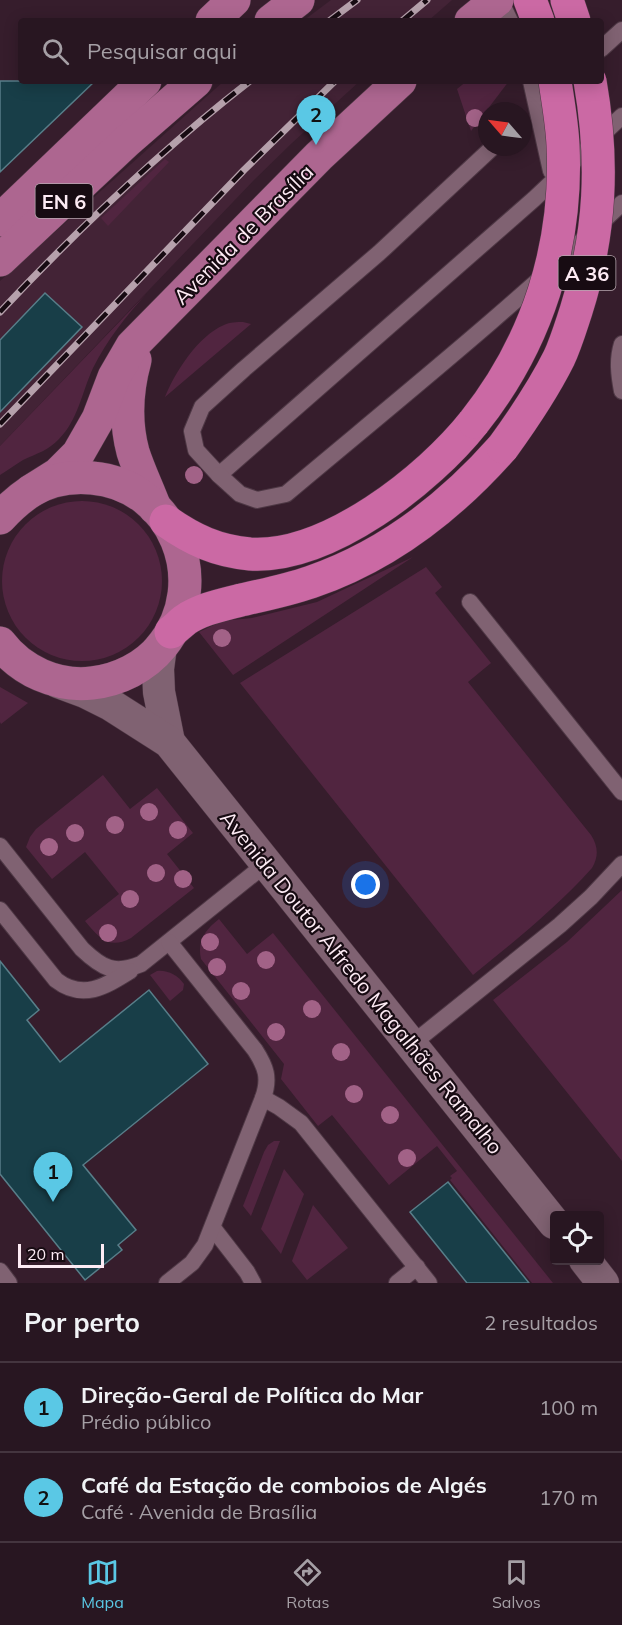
<!DOCTYPE html>
<html lang="pt">
<meta charset="utf-8">
<style>
body{margin:0;font-family:Mulish,sans-serif;background:#34232e;color:#f1f3f6}
.controls{position:absolute;right:18px;bottom:18px;display:grid;overflow:hidden;border-radius:6px;box-shadow:0 3px 15px #0003}
.controls button{width:54px;height:54px;display:grid;place-items:center;padding:0;border:0;border-bottom:2px solid #44353f;background:#281621;color:#f1f3f6;font:30px sans-serif}
.compass{position:absolute;left:478px;top:102px;width:54px;height:54px;border-radius:50%;background:#281621;box-shadow:0 3px 15px #0003;rotate:298deg}
.scale{position:absolute;left:18px;bottom:15px;width:86px;box-sizing:border-box;padding-left:6px;border:3px solid #fdebf4;border-top:0;font-size:16px;line-height:21px;white-space:nowrap;color:#fdebf4;-webkit-text-stroke:4px #170b12;paint-order:stroke}
.you{position:absolute;left:366px;top:885px;width:21px;height:21px;margin:-15px;border:4px solid #fff;border-radius:50%;background:#1a73e8;box-shadow:0 0 0 9px #1a73e833}
.badge{display:grid;place-items:center;width:39px;height:39px;border-radius:50%;background:#5ac8e5;color:#111;font-size:20px;font-weight:700}
.pin{position:absolute;translate:-50% -50px;filter:drop-shadow(0 2px 3px #0008)}
.pin::after{content:'';position:absolute;top:32px;width:21px;height:18px;background:inherit;clip-path:polygon(0 0,100% 0,50% 100%)}
.list{margin:0;padding:0;list-style:none}
h2{display:flex;justify-content:space-between;align-items:center;height:78px;margin:0;padding:0 24px;font-size:26px}
h2 small{font-size:20px;font-weight:400;color:#a59fa5}
.list li{display:grid;grid-template-columns:39px 1fr auto;gap:18px;align-items:center;box-sizing:border-box;height:90px;padding:0 24px;border-top:2px solid #44353f}
.list b{display:block;font-size:22px;white-space:nowrap}
.list p{margin:0;font-size:20px;white-space:nowrap;color:#a59fa5}
.list em{font-size:20px;font-style:normal;color:#a59fa5}
.icon{flex:none;width:33px;height:33px;fill:none;stroke:currentColor;stroke-width:2;stroke-linecap:round;stroke-linejoin:round}
.map{position:relative;flex:none;width:622px;height:1283px;overflow:hidden}
.search{position:absolute;background:#281621;box-shadow:0 3px 15px #0003;left:18px;right:18px;top:18px;height:66px;display:flex;align-items:center;gap:15px;box-sizing:border-box;padding:0 21px;border-radius:6px;color:#a59fa5;font-size:22px}
.sheet{height:258px;background:#281621}
nav{display:flex;justify-content:space-around;align-items:center;box-sizing:border-box;height:84px;border-top:2px solid #44353f;background:#281621;font-size:16px;color:#a59fa5}
nav a{display:grid;justify-items:center;gap:3px}
nav .on{color:#5ac8e5}
.map>svg:first-child{display:block}
</style>
<div class="map">
<svg width="622" height="1283" viewBox="0 0 622 1283">
<rect width="100%" height="100%" fill="#361d2c"/>
<g fill="#432336">
<polygon points="331,0 452,0 428,21 303,21"/>
<polygon points="224,81 360,81 292,143 254,180 0,446 0,281"/>
</g>
<g fill="#512540">
<polygon points="467,81 509,81 471,131 457,89"/>
<polygon points="165,159 169,162 108,226 101,218"/>
<path d="M147 293C126 316 107 340 93 368 82 392 78 420 59 439 49 450 36 454 23 460 15 465 8 470 0 475V446Z"/>
<path d="M243 322 251 324 165 397C175 372 198 336 224 325 230 322 237 322 243 322Z"/>
<circle cx="82" cy="581" r="80"/>
<polygon points="413,557 233,675 199,632 222,621 252,618 317,602"/>
<path d="M426 567 442 587 435 593 491 663 468 682 591 835C598 846 599 856 592 868 556 908 515 941 473 975L240 683Z"/>
<polygon points="0,687 28,703 1,724 0,722"/>
<path d="M103 775 130 809 157 788 193 833 167 854 194 888 131 938C109 950 99 938 85 921L119 894 85 852 52 879 26 847 30 837 36 829Z"/>
<polygon points="622,890 622,1161 493,1000 567,942"/>
<path d="M219 919 247 954 273 933 553 1283H532L450 1180 452 1178 450 1176 457 1171 437 1146 389 1185 332 1115 318 1126 281 1079 284 1064 201 959C197 941 205 930 219 919Z"/>
<path d="M157 971C168 970 177 975 184 984L183 990 170 1001 150 975Z"/>
<polygon points="274,1141 280,1141 251,1216 243,1206 264,1152 268,1145"/>
<polygon points="284,1169 304,1194 281,1254 261,1229"/>
<polygon points="313,1205 348,1248 307,1280 292,1261"/>
</g>
<g fill="#183e48" stroke="#587e89" stroke-width="1.5">
<polygon points="0,81 95,81 0,172"/>
<polygon points="45,293 82,327 0,412 0,340"/>
<polygon points="0,961 39,1010 27,1020 60,1062 149,990 208,1064 83,1165 136,1230 118,1245 122,1250 85,1280 0,1174"/>
<polygon points="448,1182 529,1283 467,1283 410,1212"/>
</g>
<g fill="none" stroke-linecap="round" stroke-linejoin="round">
<g stroke="#4e3845" stroke-width="18">
<g id="lane">
<polyline points="500,0 510,21"/>
<polyline points="601,49 622,30"/>
<polyline points="531,81 551,171"/>
<polyline points="493,147 379,253 244,369 202,407 192,431 196,450 219,475 534,199 622,116"/>
<path d="M622 344C617 360 619 375 622 391"/>
<path d="M219 475 240 494 257 500 286 494C399 399 515 306 622 203"/>
<polyline points="470,602 622,792"/>
<path d="M0 846 82 949C102 968 114 975 141 964L267 863"/>
<path d="M0 910 56 980C83 1001 106 986 130 971"/>
<polyline points="412,1044 560,925 591,897 622,864"/>
<polyline points="263,1098 279,1107 301,1123 429,1283"/>
<polyline points="213,1228 247,1272 253,1283"/>
<polyline points="0,1271 9,1283"/>
<path d="M167 1283 192 1263 205 1245 263 1098C270 1078 266 1067 255 1050L169 942"/>
<polyline points="397,1283 417,1267"/>
</g>
</g>
<g stroke="#4e3845" stroke-width="33">
<g id="street">
<polyline points="161,646 158,669 159,692 169,742"/>
<polyline points="58,682 85,692 111,705 169,742 554,1223"/>
<polyline points="585,1260 603,1283"/>
</g>
</g>
<g stroke="#4e3845" stroke-width="34">
<g id="primary">
<polyline points="212,21 234,0"/>
<polyline points="271,21 298,0"/>
<polyline points="471,21 497,0"/>
<polyline points="0,220 145,81"/>
<polyline points="0,260 127,141 196,81"/>
<path d="M135 360C127 389 125 422 133 452 139 471 148 489 155 508"/>
<polyline points="31,491 58,474 78,454 98,419 114,377 132,346 319,156 400,81"/>
<path d="M0 518C9 508 19 499 31 491 49 480 71 476 92 478 174 485 213 582 162 646 145 667 119 680 92 683 57 687 21 671 0 643"/>
</g>
</g>
<g stroke="#4e3845" stroke-width="34">
<g id="highway">
<polyline points="530,0 538,21"/>
<polyline points="567,0 574,21"/>
<path d="M166 521C193 540 217 551 250 554 328 559 429 479 474 422"/>
<path d="M171 632C176 628 180 624 185 620 201 609 222 605 241 600 264 595 288 590 311 582 387 556 451 506 503 447"/>
</g>
</g>
<use href="#lane" stroke="#806272" stroke-width="16"/>
<use href="#street" stroke="#806272" stroke-width="32"/>
<use href="#primary" stroke="#ad6690" stroke-width="33"/>
<use href="#highway" stroke="#cb69a4" stroke-width="33"/>
<g stroke="#b6a1ac" stroke-width="7">
<g id="rail">
<polyline points="329,21 357,0"/>
<polyline points="402,21 427,0"/>
<path d="M0 312C78 229 160 151 250 81"/>
<polyline points="0,424 244,170 335,81"/>
</g>
</g>
<use href="#rail" stroke="#170b12" stroke-width="4.5" stroke-dasharray="14" stroke-linecap="butt"/>
<g stroke="#4e3845" stroke-width="34" stroke-linecap="butt">
<g id="highway-bridge">
<path d="M474 422C537 343 568 246 563 145 562 123 558 102 555 81"/>
<path d="M503 447C524 418 543 390 559 358 566 343 571 326 576 311 601 233 604 161 590 81"/>
</g>
</g>
<use href="#highway-bridge" stroke="#cb69a4" stroke-width="33"/>
</g>
<g fill="#a26287">
<circle cx="475" cy="118" r="9"/>
<circle cx="194" cy="475" r="9"/>
<circle cx="222" cy="638" r="9"/>
<circle cx="149" cy="812" r="9"/>
<circle cx="115" cy="825" r="9"/>
<circle cx="178" cy="830" r="9"/>
<circle cx="75" cy="833" r="9"/>
<circle cx="49" cy="847" r="9"/>
<circle cx="156" cy="873" r="9"/>
<circle cx="183" cy="879" r="9"/>
<circle cx="130" cy="899" r="9"/>
<circle cx="108" cy="933" r="9"/>
<circle cx="210" cy="942" r="9"/>
<circle cx="266" cy="960" r="9"/>
<circle cx="217" cy="967" r="9"/>
<circle cx="241" cy="991" r="9"/>
<circle cx="312" cy="1009" r="9"/>
<circle cx="276" cy="1032" r="9"/>
<circle cx="341" cy="1052" r="9"/>
<circle cx="354" cy="1094" r="9"/>
<circle cx="390" cy="1115" r="9"/>
<circle cx="407" cy="1158" r="9"/>
</g>
<g text-anchor="middle" dominant-baseline="central" stroke-width="4.5" stroke-linejoin="round" paint-order="stroke">
<g fill="#170b12" stroke="#b8a8b0" stroke-width="1.5">
<rect x="35.5" y="184" width="57" height="34" rx="4.5"/>
<rect x="558.5" y="256" width="57" height="34" rx="4.5"/>
</g>
<g font-size="20" font-weight="bold" fill="#fdebf4">
<text x="64" y="201">EN 6</text>
<text x="587" y="273">A 36</text>
</g>
<g font-size="21" fill="#fdebf4" stroke="#170b12">
<text transform="translate(243 234) rotate(-45)">Avenida de Brasília</text>
<text transform="translate(362 982) rotate(51)">Avenida Doutor Alfredo Magalhães Ramalho</text>
</g>
</g>
</svg>
<div class="controls">
<button><svg class="icon" aria-label="locate" viewBox="0 0 24 24"><circle cx="12" cy="12" r="6"/><path d="M12 2v4M12 18v4M2 12h4M18 12h4"/></svg></button>
</div>
<svg class="compass" viewBox="-18 -18 36 36"><path d="M0-13l5 13h-10z" fill="#e53935"/><path d="M0 13l5-13h-10z" fill="#a59fa5"/></svg>
<div class="scale">20 m</div>
<div class="you"></div>
<div class="pin badge" style="left:53px;top:1202px">1</div>
<div class="pin badge" style="left:316px;top:145px">2</div>
<div class="search"><svg class="icon" aria-label="search" viewBox="0 0 24 24"><circle cx="10" cy="10" r="6"/><path d="M15 15l6 6"/></svg>Pesquisar aqui</div>
</div>
<section class="sheet">
<h2>Por perto<small>2 resultados</small></h2>
<ul class="list">
<li><span class="badge">1</span><div><b>Direção-Geral de Política do Mar</b><p>Prédio público</p></div><em>100 m</em></li>
<li><span class="badge">2</span><div><b>Café da Estação de comboios de Algés</b><p>Café · Avenida de Brasília</p></div><em>170 m</em></li>
</ul>
</section>
<nav>
<a class="on"><svg class="icon" aria-label="map" viewBox="0 0 24 24"><path d="M3 6l6-2 6 2 6-2v14l-6 2-6-2-6 2zM9 4v14M15 6v14"/></svg>Mapa</a>
<a><svg class="icon" aria-label="directions" viewBox="0 0 24 24"><path d="M12 3l9 9-9 9-9-9zM9 14v-3h6M13 9l2 2-2 2"/></svg>Rotas</a>
<a><svg class="icon" aria-label="saved" viewBox="0 0 24 24"><path d="M7 4h10v16l-5-4-5 4z"/></svg>Salvos</a>
</nav>
